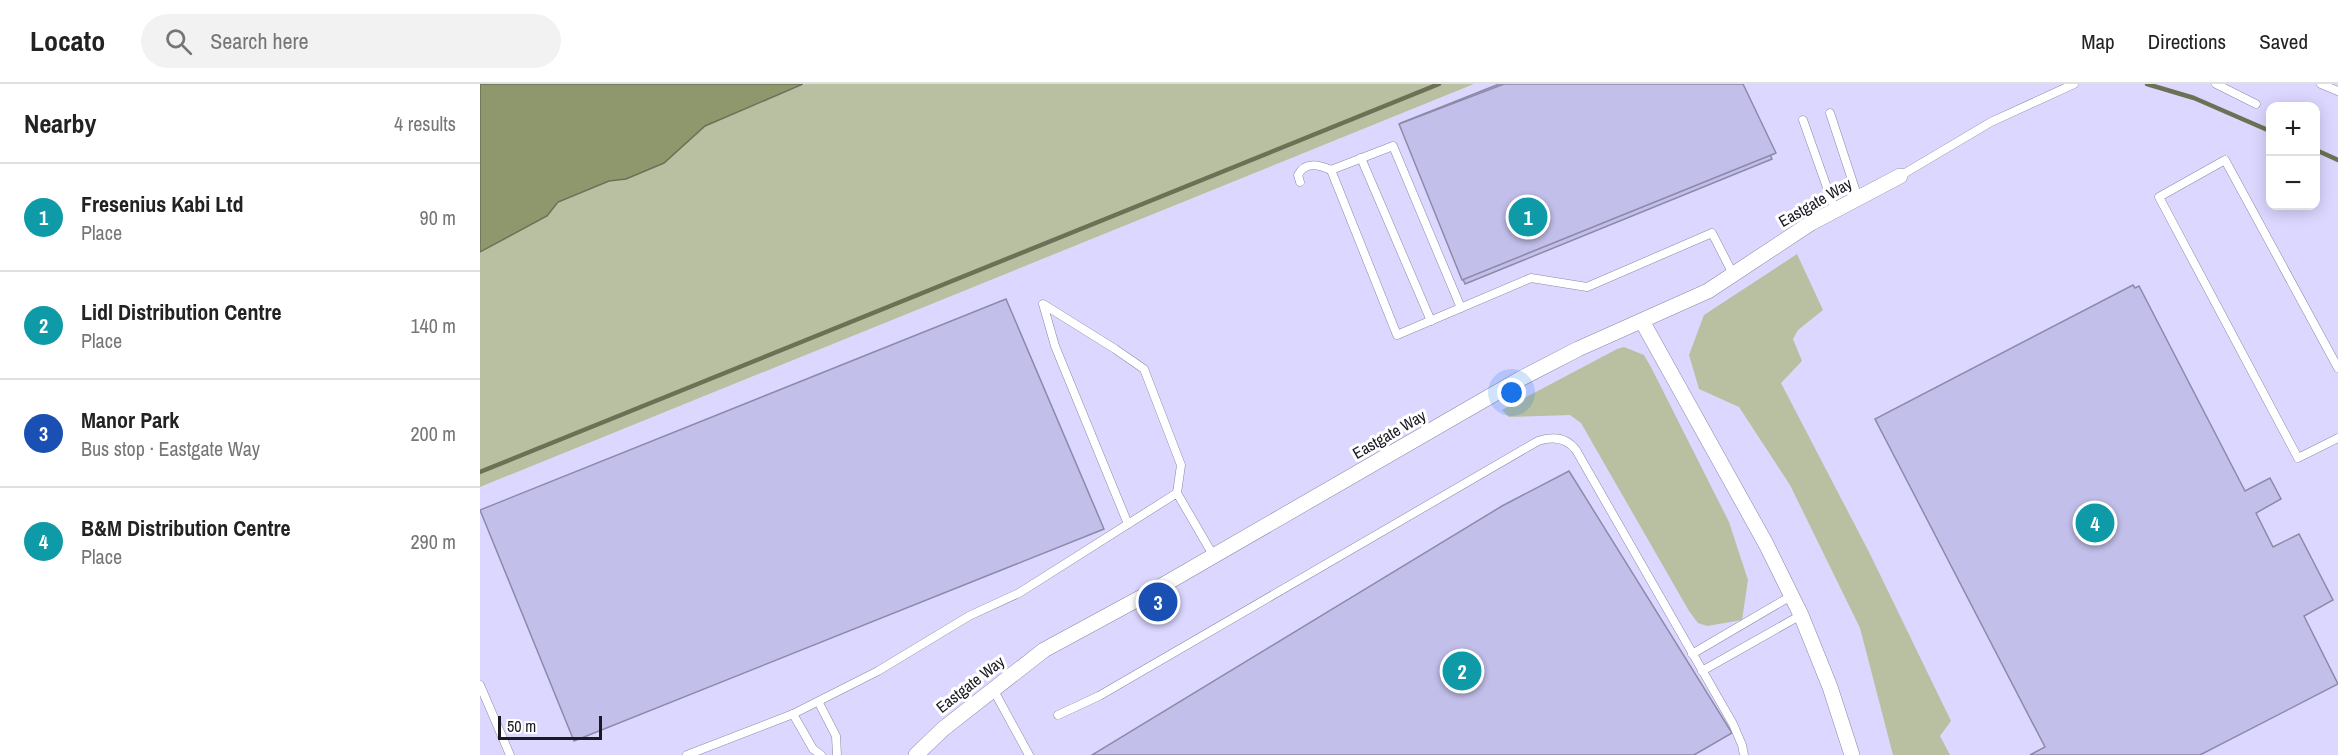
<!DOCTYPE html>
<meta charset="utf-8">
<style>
body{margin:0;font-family:"Archivo Narrow",sans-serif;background:#f2f2f2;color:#222}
.controls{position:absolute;right:18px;top:18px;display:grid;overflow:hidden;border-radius:12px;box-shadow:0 3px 15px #0003}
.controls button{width:54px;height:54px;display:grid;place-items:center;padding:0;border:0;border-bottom:2px solid #e0e0e0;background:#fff;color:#222;font:30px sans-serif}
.scale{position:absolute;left:18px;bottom:15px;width:104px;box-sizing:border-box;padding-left:6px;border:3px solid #1a1924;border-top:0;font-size:16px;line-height:21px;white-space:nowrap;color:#1a1924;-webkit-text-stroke:4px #fff;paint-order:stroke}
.you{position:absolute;left:1032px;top:309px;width:21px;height:21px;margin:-15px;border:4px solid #fff;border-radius:50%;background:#1a73e8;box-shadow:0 0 0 9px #1a73e833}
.badge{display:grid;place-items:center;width:39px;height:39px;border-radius:50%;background:#ea580c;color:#fff;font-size:20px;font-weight:700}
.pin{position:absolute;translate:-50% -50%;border:3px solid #fff;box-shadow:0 2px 6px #0006}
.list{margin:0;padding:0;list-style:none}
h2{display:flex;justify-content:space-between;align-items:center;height:78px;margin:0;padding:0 24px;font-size:26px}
h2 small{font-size:20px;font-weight:400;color:#767676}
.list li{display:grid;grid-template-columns:39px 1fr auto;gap:18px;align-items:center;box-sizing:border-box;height:108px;padding:0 24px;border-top:2px solid #e0e0e0}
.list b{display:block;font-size:22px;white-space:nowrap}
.list p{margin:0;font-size:20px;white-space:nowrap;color:#767676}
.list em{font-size:20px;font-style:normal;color:#767676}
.icon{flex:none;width:33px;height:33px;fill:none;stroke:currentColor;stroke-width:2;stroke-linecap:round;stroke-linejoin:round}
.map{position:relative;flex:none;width:1858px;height:671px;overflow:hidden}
header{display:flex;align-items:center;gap:36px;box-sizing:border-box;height:84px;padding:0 30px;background:#fff;border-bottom:2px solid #e0e0e0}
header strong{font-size:28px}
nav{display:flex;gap:33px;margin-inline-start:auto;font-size:21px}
.search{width:420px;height:54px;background:#f2f2f2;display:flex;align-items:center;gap:15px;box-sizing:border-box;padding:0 21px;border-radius:33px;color:#767676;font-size:22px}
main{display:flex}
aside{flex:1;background:#fff}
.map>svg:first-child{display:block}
</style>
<header>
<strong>Locato</strong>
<div class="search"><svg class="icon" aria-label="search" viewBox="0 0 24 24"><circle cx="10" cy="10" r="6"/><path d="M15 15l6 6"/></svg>Search here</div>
<nav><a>Map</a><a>Directions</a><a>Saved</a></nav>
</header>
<main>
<aside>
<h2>Nearby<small>4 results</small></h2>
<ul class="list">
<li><span class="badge" style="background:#0f9aa8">1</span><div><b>Fresenius Kabi Ltd</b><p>Place</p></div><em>90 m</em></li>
<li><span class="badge" style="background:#0f9aa8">2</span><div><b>Lidl Distribution Centre</b><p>Place</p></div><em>140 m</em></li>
<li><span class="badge" style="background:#1a4fb4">3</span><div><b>Manor Park</b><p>Bus stop · Eastgate Way</p></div><em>200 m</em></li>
<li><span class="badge" style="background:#0f9aa8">4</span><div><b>B&amp;M Distribution Centre</b><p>Place</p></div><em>290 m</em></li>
</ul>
</aside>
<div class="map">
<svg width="1858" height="671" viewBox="0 0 1858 671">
<rect width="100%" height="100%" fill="#e8e7fa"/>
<path fill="#dbd7ff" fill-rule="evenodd" d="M994 0H1858V671H0V403ZM1790 22H1836V122H1790Z"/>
<g fill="#b9c0a1">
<polygon points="325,0 994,0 0,403 0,168 67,132 78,118 129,97 146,95 184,79 225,42"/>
<polygon points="1317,170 1343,226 1318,246 1313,255 1322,277 1301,299 1390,470 1471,637 1460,652 1470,671 1413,671 1380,544 1310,401 1259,323 1219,305 1209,271 1224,231"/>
<polygon points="1144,263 1164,271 1172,285 1249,438 1268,496 1262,536 1227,542 1218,539 1209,527 1101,339 1090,331 1029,333 1022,326 1137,265"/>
</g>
<polygon fill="#8f976c" stroke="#6c7156" stroke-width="1.5" points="0,0 323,0 225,42 184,79 146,95 129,97 78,118 67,132 0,168"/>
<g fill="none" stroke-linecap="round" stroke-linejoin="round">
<g stroke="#6c7156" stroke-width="4.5">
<polyline points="1667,0 1714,14 1790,47"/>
<polyline points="1836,66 1858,76"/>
<polyline points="0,388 959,0"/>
</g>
</g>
<g fill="#c3bfeb" stroke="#8d8aa8" stroke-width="1.5">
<polygon points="1019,0 1261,0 1292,75 985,200 921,39"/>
<polygon points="1024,0 1263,0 1296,69 982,196 919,40"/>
<polygon points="1653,201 1655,204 1659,202 1765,407 1790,394 1801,415 1776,429 1793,463 1819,450 1853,516 1824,532 1858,600 1720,671 1550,671 1565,663 1395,335"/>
<polygon points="526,215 624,445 94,657 0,426"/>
<polygon points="1089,387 1252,649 1214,671 612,671 1022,422"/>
</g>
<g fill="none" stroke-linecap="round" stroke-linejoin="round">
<g stroke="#8b89a6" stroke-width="9">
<g id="lane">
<polyline points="1736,0 1776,20"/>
<polyline points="1841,0 1858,7"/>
<polyline points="1350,29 1378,114"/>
<polyline points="1323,36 1355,126"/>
<polyline points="881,74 951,237"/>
<polyline points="1420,92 1511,38 1594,0"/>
<path d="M820 98 818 91C825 77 839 81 851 86"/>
<polyline points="981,224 913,62 851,86 917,251 1051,194 1107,203 1232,149 1253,190"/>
<polyline points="1858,284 1745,76 1679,113 1818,374 1858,354"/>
<polyline points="648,440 575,262 563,220 635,265 664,285 701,381 697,409"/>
<polyline points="1212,570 1311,512"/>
<polyline points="1222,587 1321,531"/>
<polyline points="0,601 30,671"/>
<polyline points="513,605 549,671"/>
<polyline points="339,619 356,652 357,671"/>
<path d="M578 631 619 612 1058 357C1073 352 1086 353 1096 366L1253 640 1262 661 1264 671"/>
<polyline points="207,671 313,630"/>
<polyline points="341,671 333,665 313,630 398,587 489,532 539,509 697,409 733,471"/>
</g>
</g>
<g stroke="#8b89a6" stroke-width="16">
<g id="street">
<polyline points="1162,237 1286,460 1321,531 1350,603 1372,671"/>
<polyline points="436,671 463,645 564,566 671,508 1040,295 1098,265 1228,207 1331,139 1420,92"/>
</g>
</g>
<use href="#lane" stroke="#fff" stroke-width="8"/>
<use href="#street" stroke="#fff" stroke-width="15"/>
</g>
<g text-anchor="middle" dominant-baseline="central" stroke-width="6" stroke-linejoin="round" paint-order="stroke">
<g font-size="16" fill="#1a1924" stroke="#fff">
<text transform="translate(1335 118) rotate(-30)">Eastgate Way</text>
<text transform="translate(909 350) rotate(-30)">Eastgate Way</text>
<text transform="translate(490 600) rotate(-38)">Eastgate Way</text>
</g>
</g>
</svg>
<div class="controls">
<button>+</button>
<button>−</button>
</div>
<div class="scale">50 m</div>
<div class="you"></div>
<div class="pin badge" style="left:1048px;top:133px;background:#0f9aa8">1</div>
<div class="pin badge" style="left:982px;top:587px;background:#0f9aa8">2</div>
<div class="pin badge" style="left:678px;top:518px;background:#1a4fb4">3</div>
<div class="pin badge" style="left:1615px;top:439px;background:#0f9aa8">4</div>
</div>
</main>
